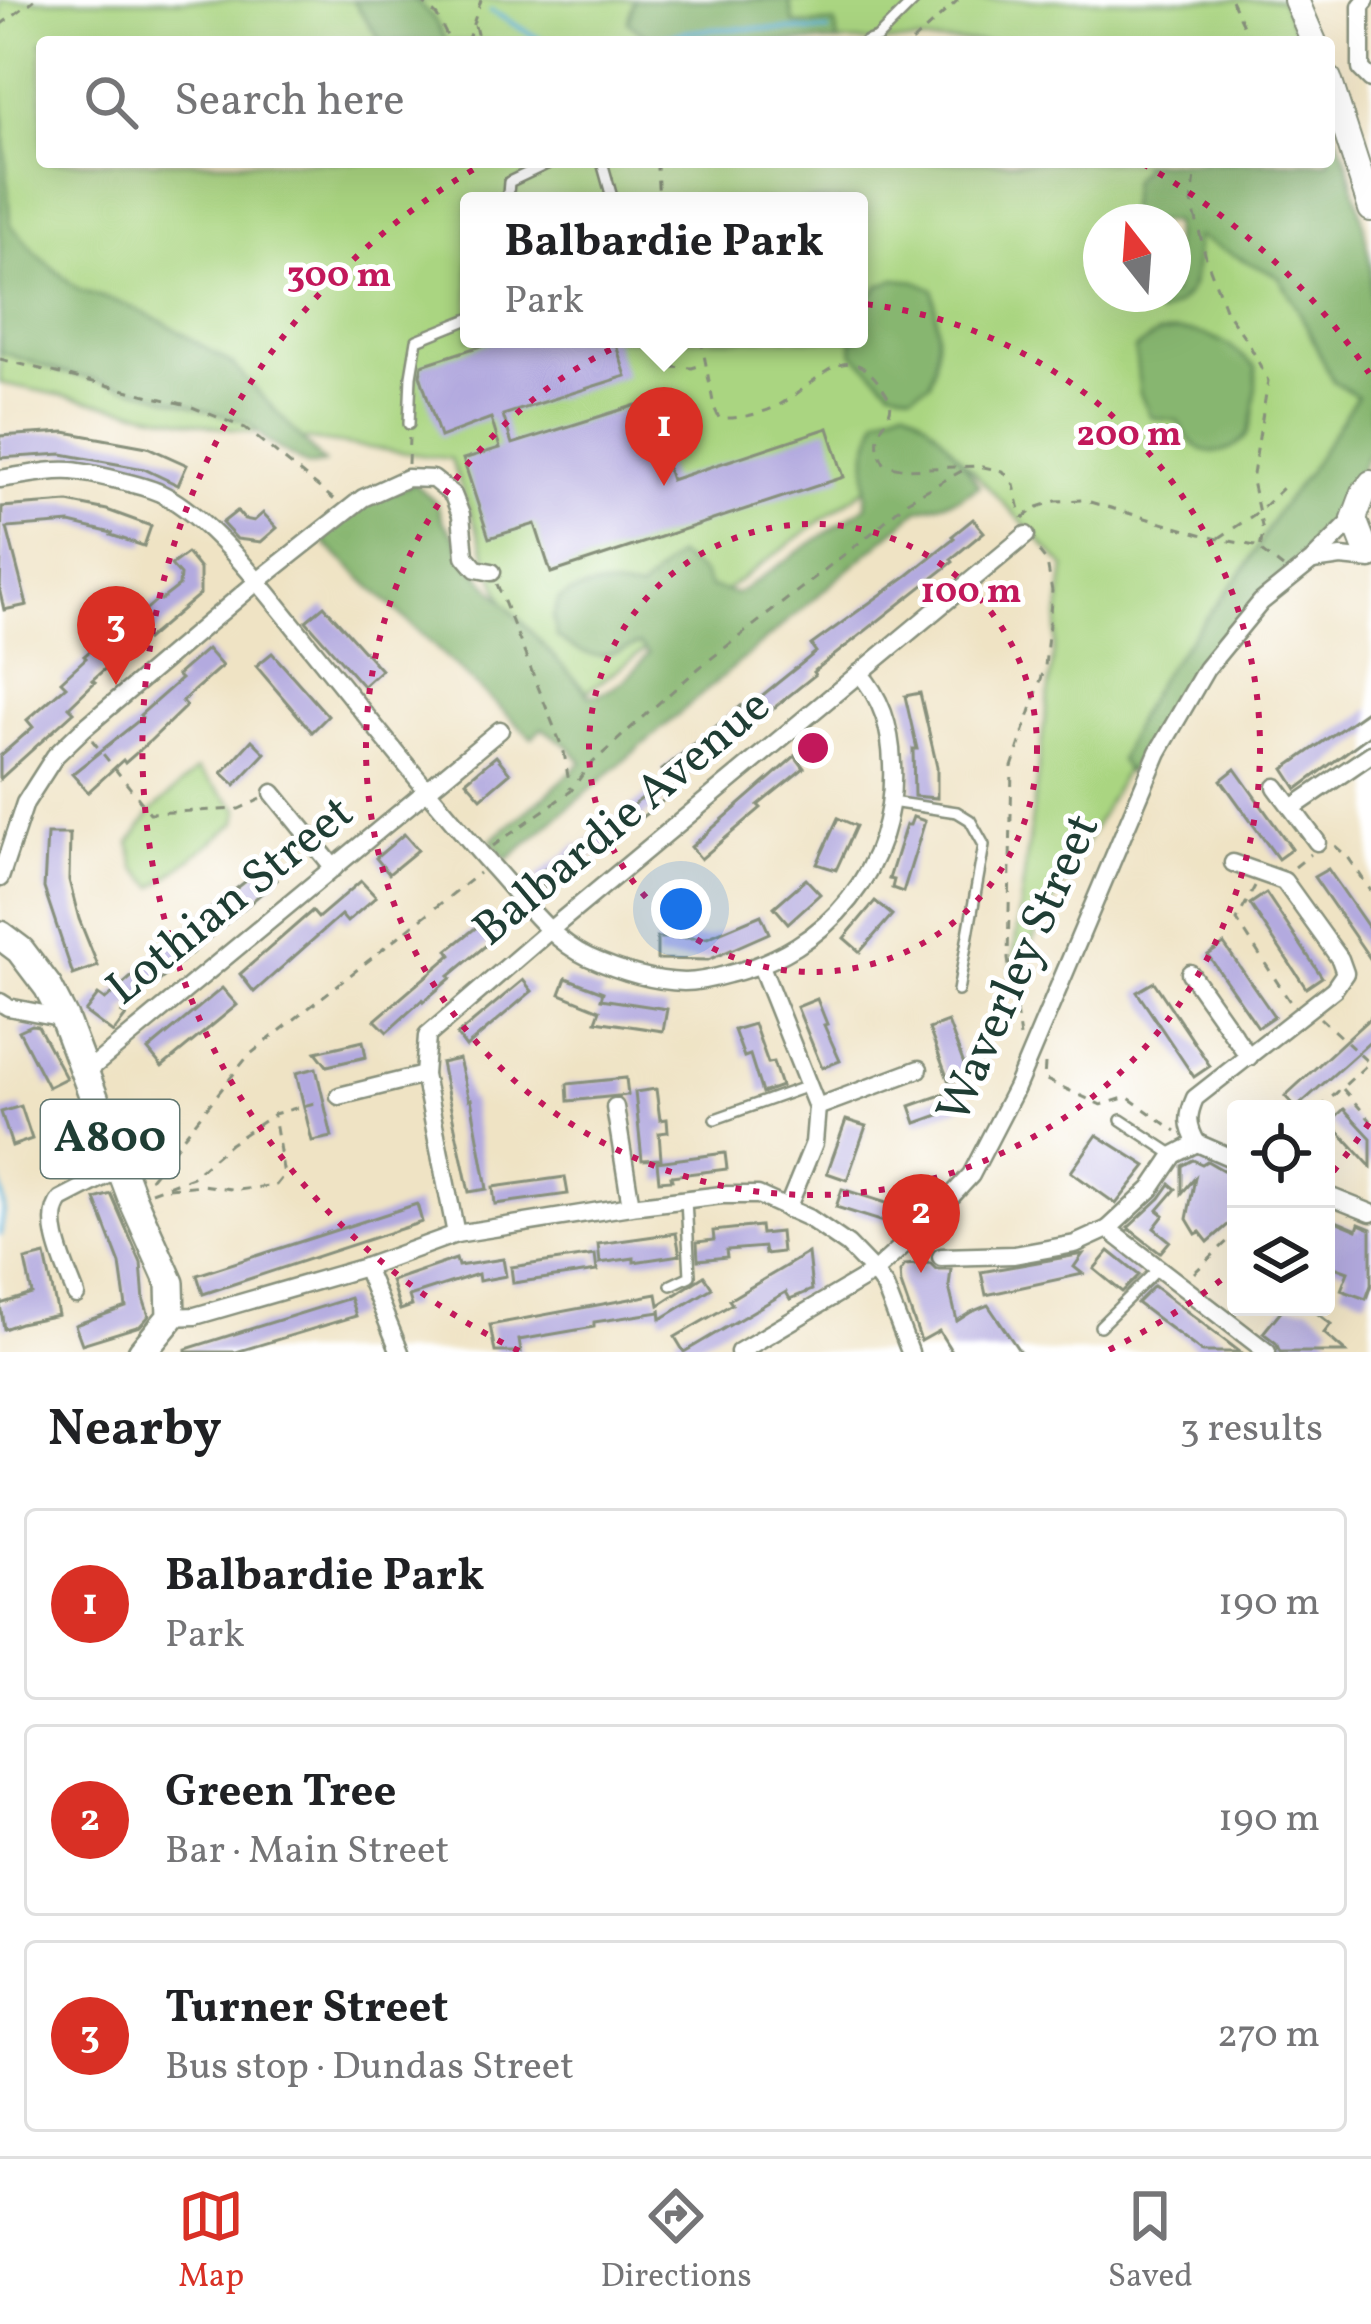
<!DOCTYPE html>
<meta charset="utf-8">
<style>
body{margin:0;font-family:Vollkorn,serif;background:#f2f2f2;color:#202124}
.controls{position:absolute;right:36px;bottom:36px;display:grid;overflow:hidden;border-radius:12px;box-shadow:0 12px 48px #0002}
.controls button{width:108px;height:108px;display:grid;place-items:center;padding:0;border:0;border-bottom:3px solid #e0e0e0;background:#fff;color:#202124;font:60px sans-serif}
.compass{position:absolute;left:1083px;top:204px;width:108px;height:108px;border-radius:50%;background:#fff;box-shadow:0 12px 48px #0002;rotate:343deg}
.you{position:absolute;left:681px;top:909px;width:42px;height:42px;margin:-30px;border:9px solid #fff;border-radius:50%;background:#1a73e8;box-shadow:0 0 0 18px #1a73e833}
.badge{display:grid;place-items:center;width:78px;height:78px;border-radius:50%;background:#d93025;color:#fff;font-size:39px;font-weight:700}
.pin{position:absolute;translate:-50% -99px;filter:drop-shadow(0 3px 6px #0008)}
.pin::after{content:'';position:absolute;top:63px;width:42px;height:36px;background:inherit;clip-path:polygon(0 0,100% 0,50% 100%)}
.popup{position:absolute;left:460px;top:192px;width:408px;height:156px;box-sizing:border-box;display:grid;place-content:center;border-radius:12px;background:#fff;filter:drop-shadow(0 3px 9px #0005);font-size:39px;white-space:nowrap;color:#757577}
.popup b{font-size:45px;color:#202124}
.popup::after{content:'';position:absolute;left:50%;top:100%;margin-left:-24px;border:24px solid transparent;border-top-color:#fff}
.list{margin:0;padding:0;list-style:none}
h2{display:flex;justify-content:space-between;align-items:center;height:156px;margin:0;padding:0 48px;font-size:51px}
h2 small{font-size:39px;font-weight:400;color:#757577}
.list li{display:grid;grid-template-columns:78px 1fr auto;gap:36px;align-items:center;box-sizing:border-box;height:192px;margin:0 24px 24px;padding:0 24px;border:3px solid #e0e0e0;border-radius:12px}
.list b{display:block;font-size:45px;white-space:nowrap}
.list p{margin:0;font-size:39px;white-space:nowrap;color:#757577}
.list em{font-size:39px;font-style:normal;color:#757577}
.icon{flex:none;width:66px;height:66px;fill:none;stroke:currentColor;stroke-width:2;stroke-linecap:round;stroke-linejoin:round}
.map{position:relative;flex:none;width:1371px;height:1352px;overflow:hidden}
.search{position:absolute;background:#fff;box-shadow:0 12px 48px #0002;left:36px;right:36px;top:36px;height:132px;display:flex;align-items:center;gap:30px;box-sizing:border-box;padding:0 42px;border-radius:12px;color:#757577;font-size:45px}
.sheet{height:804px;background:#fff}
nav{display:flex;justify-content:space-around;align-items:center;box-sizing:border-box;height:168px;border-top:3px solid #e0e0e0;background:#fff;font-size:33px;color:#757577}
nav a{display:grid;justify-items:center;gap:6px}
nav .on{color:#d93025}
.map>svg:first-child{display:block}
</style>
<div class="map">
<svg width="1371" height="1352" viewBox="0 0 1371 1352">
<rect width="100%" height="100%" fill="#fff"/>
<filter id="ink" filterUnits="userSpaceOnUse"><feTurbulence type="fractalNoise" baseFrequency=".00833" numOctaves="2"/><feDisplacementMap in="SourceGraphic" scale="24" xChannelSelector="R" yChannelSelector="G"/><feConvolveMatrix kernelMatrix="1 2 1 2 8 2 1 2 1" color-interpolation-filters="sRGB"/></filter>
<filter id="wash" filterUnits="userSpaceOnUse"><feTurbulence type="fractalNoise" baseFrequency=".004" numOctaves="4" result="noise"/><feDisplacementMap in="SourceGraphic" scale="48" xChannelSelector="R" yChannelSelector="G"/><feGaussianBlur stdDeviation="2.7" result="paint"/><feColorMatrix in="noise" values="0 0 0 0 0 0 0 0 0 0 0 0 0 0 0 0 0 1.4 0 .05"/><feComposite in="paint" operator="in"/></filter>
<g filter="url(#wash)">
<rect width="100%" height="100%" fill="#efe3c4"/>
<g fill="#aad581" stroke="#64895a" stroke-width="3" fill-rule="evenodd">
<path d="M0 0H1281L1299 42H42V162H1329L1371 397 1175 679 1010 982 1065 567 938 435 588 691 512 626 451 459 216 427 0 383ZM469 201H859V339H469ZM1101 222H1173V294H1101Z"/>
<polygon points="197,770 239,809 237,822 155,887 135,868 130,843 150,813"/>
</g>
<g fill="#87b66f" stroke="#537a52" stroke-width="3">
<polygon points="353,0 415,0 434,19 446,42 381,42"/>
<polygon points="634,0 789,0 794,24 835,23 838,42 645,42 645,35 628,22"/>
<polygon points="0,64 10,224 39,256 79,290 124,304 165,323 232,364 324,463 308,466 267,441 249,423 144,391 61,372 0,352"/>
<path d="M1329 118 1345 155 1362 217 1371 268V448L1343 508 1320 538 1252 604 1201 665 1128 773 1120 760 1137 718 1163 673 1247 566 1277 512 1308 472 1357 396 1333 382 1301 315 1279 277 1197 237C1194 277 1200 296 1158 315L1142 294H1173V222H1127L1132 180 1147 162H1329Z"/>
<path d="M895 279 916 281 933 289C938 322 940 351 930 383L912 393 891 388 853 353 852 339H859V309L879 286Z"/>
<path d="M1179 331C1213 332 1232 345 1256 368 1256 386 1256 409 1250 426 1245 445 1222 457 1203 450 1191 446 1184 432 1178 421L1151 417 1140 394 1135 349 1157 334Z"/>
<path d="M905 406C938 425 958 455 979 486L959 498 918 510 507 860 491 840 545 796 582 762 568 746 542 728 532 738 319 538 352 510 414 483 436 502 443 522 455 537 466 561 590 696C615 692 634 674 648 653L639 644C602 659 590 662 557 637L553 617 559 599C590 582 606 586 639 591L677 555 703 574 710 587 737 594 866 506 867 450 878 417Z"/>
</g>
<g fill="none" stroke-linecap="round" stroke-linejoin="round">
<g stroke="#59b0d5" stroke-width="4.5">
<polyline points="491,11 545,42"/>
<path d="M653 42C695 21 780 31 828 31"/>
<polyline points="0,1178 4,1209 0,1234"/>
</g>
</g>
<g id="blocks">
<g fill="#b3aadf">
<polygon points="502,339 614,339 626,376 503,415 512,444 646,402 671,480 828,428 844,477 551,573 535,524 489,538 463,459 500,448 491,418 440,437 420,375 422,365"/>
<polygon points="65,432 147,447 187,465 178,485 144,469 62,454 0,458 0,436"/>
<polygon points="68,502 107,510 151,526 144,546 111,535 112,533 70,523 7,528 27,605 4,610 0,592 2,507"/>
<polygon points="237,511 244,519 254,521 263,513 277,528 261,542 237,539 222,523"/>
<polygon points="973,519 984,532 951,559 953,562 813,672 815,675 749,728 747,727 674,785 662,770 741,706 744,710 816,652 811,645 908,575 954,538 952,536"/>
<polygon points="187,553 200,569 200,594 146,640 143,636 92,680 95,682 69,707 74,712 0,779 0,756 33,727 27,720 66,686 61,681 86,658 84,656 118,627 121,632 159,598 161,600 179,586 180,575 171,565"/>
<polygon points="324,606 381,670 363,686 306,621"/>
<polygon points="207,649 222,666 182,701 186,706 149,742 125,763 123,760 88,792 72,774 142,718 140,715 181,679 177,675"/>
<polygon points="272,653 328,716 312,732 256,666"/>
<polygon points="920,693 937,767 937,798 914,796 913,749 917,749 905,696"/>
<polygon points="1371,708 1371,734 1297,789 1284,769"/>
<polygon points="252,740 265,753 235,785 222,773"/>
<polygon points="496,756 510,773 481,798 466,781"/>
<polygon points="795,756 804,768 758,805 761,808 701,859 691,847"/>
<polygon points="1235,769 1292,849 1278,859 1221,780"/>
<polygon points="659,785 668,797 548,890 536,876 577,844 579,847"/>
<polygon points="913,817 925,821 903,892 892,888 894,880 889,879 906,825 910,825"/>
<polygon points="838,818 856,826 836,870 817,864"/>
<polygon points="47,834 70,834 69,880 79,919 98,966 73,975 44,888"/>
<polygon points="404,834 418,850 389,874 376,858"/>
<polygon points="265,866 277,880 122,1013 126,1016 113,1033 85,1012 98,995 105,1000 199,918"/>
<polygon points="1328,869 1371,931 1371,960 1314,877"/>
<polygon points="806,879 820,894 788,923 774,907"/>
<polygon points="361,881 376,897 347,922 341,915 254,992 240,974 312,911 318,918"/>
<polygon points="1266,893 1322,977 1306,988 1250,904"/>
<polygon points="875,901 892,915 860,952 844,938"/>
<polygon points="761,915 769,933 708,960 657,959 657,938 707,938"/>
<polygon points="489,917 501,933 449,976 451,978 423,1002 422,1000 387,1032 375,1020 451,955 448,950"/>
<polygon points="1224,944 1274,1016 1258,1027 1208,955"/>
<polygon points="566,978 603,992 601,999 667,1009 663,1031 596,1021 600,1010 560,994"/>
<polygon points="523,980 532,991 466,1047 457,1035"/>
<polygon points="1154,982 1210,1066 1194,1077 1137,992"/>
<polygon points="222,988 237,1005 162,1067 148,1050"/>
<polygon points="817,999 827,1024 824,1025 840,1061 822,1068 797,1007"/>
<polygon points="1371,1017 1371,1041 1296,1108 1285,1096"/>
<polygon points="948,1022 968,1075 949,1082 929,1029"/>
<polygon points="754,1024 768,1063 773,1062 781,1086 762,1093 750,1055 744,1057 734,1030"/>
<polygon points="32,1025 38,1026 66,1078 48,1087 19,1031"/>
<polygon points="363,1041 366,1057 327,1066 316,1052"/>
<polygon points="459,1059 469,1100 471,1099 487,1189 469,1192 441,1063"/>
<polygon points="316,1068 332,1137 312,1141 296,1073"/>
<polygon points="626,1078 628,1095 568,1101 567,1084"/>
<polygon points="656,1089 660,1120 667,1119 668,1132 659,1133 661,1159 642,1160 635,1092"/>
<polygon points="955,1090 961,1107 916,1123 910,1106"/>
<polygon points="21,1106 32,1139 12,1146 1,1112"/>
<polygon points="1344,1109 1371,1138 1371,1167 1330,1122"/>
<polygon points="70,1110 86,1147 68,1155 53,1118"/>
<polygon points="846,1120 866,1126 847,1180 827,1173"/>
<polygon points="1097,1135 1146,1166 1116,1204 1071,1172"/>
<polygon points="725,1153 727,1169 671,1176 672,1180 659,1181 657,1162"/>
<polygon points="1193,1160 1202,1164 1207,1161 1226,1172 1232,1180 1236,1178 1236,1218 1208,1242 1200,1232 1196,1234 1187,1219 1195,1178 1182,1193 1182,1166"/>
<polygon points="565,1177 568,1194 495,1204 493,1187"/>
<polygon points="1170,1184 1176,1189 1158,1210 1164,1215 1154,1228 1170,1241 1160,1253 1128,1228 1160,1198"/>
<polygon points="842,1189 896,1206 890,1224 836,1207"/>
<polygon points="111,1194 141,1263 144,1301 149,1316 140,1326 82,1344 75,1325 126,1307 120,1264 95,1199"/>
<polygon points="417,1204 422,1222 203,1294 197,1275"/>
<polygon points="1326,1217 1357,1230 1359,1224 1371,1229 1371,1285 1366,1299 1341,1290 1348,1272 1326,1264"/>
<polygon points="760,1226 761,1234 780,1232 782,1252 765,1254 764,1247 726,1250 727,1257 698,1260 697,1242 714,1240 713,1231"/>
<polygon points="676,1233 680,1255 634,1262 634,1258 600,1263 598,1244"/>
<polygon points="1109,1251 1139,1275 1122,1292 1094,1269"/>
<polygon points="808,1253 812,1290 790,1299 786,1292 684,1352 675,1337 732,1304 729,1300"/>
<polygon points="1083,1254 1074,1267 1083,1274 986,1295 981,1272"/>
<polygon points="45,1255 58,1315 20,1323 4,1329 0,1304 32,1294 25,1260"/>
<polygon points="595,1255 597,1271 513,1283 511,1267"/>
<polygon points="456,1259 458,1266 503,1259 506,1276 479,1281 478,1274 409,1296 412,1306 400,1310 391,1281"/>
<polygon points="930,1263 936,1269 951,1269 949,1287 957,1321 971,1312 988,1305 1020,1352 952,1352 939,1331 921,1341 901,1284 900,1272 905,1265"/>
<polygon points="704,1276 712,1288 661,1319 660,1309 660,1312 594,1322 594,1327 519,1340 521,1352 495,1352 490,1325 657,1294 659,1305"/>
<polygon points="1154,1286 1214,1332 1240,1352 1202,1352 1137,1303"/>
<polygon points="350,1298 356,1316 236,1352 186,1352 186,1349"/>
<polygon points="1284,1307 1309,1307 1331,1324 1324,1333 1346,1352 1280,1352 1276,1343 1263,1333"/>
</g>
</g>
</g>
<g filter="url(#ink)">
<use href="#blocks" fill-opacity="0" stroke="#87907c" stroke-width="3"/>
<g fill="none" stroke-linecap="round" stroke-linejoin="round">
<g stroke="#87907c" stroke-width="14">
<g id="service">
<polyline points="865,42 877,38 915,0"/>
<polyline points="602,162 613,201"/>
<polyline points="503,201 508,194 509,182 551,162"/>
<polyline points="409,424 411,376 417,340 469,319"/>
<polyline points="891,802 957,812 970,820 984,845 958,991"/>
<polyline points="715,1119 808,1086"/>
<polyline points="1121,1120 1174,1155"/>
<polyline points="671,1285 690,1276 686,1199"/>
<polyline points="1100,1326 1159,1268"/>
</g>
</g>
<g stroke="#87907c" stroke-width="21">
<g id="minor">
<polyline points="1366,0 1361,6 1361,69 1371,79"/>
<path d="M0 479C23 476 49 469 72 471 91 473 142 485 160 493 210 516 270 596 305 640 366 715 426 792 490 864 520 896 548 938 588 957 617 970 652 981 684 982 698 982 715 978 729 974 827 951 897 868 892 764 891 730 883 699 859 673"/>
<polyline points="1313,561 1341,557 1371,560"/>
<polyline points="1276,787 1317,842"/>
<polyline points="273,793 334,868"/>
<polyline points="1292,808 1371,754"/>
<polyline points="0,878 25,803 55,756 83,729 258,581 363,498 407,478 433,479 453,495 461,515 465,556 476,569 492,572"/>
<polyline points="761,966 817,1107 814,1143 787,1209"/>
<polyline points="1190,973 1249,1057"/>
<polyline points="0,1002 8,1007 64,1018"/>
<polyline points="85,1073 500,730"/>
<polyline points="339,1096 424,1075"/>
<polyline points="615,1107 631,1206"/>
<polyline points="817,1107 919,1069"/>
<path d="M1197 1143C1187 1126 1187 1116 1195 1098L1334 989 1345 973 1340 959 1284 881 1233 863"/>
<polyline points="1197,1143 1236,1160"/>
<polyline points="1326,1195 1371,1213"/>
<polyline points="1108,1229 1267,1352"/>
<polyline points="456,1234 424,1075 427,1036 550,930 1026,535"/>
<polyline points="941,1257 1014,1255 1075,1244 1108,1229 1151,1189 1174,1155 1197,1143"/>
<polyline points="365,1267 400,1352"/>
<path d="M76 1295C67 1270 42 1221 61 1199L121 1168"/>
<polyline points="171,1317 195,1316 365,1267 456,1234 631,1206 722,1195 758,1195 809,1218 848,1245 874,1272 885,1287 910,1352"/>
<polyline points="739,1352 874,1272 921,1229 971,1175 1016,1088 1158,752 1206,669 1261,602 1312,561 1354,519"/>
</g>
</g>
<g stroke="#87907c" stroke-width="28">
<g id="secondary">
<polyline points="1296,0 1314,42"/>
<polyline points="1329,79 1371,209"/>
<polyline points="1371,483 1364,492 1354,519 1366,550 1371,555"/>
</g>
</g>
<g stroke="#87907c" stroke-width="32">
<polyline id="primary" points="0,935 20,950 48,987 64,1018 132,1198 170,1283 171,1317 142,1352"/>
</g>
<g stroke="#87907c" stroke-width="3" stroke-dasharray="9 9" stroke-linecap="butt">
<polyline points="420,0 437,16 450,42"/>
<polyline points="1231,0 1251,42"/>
<polyline points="0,25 34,0"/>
<polyline points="475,26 479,42"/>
<polyline points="467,42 481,0"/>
<polyline points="558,42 568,31"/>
<polyline points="912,42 958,0"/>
<polyline points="659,162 657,168 659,201"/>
<polyline points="1200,162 1195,175 1192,203 1206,258 1226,311 1248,342 1268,381 1252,481 1263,531 1260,550"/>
<path d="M701 339 714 407 719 418C738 419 757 415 775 407 820 386 847 326 888 397 901 419 862 427 885 465L906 469 978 466 1003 471 1014 485 1022 518"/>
<polyline points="0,359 187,405 245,428 337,502"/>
<polyline points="670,367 692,368 705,364"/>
<polyline points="408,464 409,438"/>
<polyline points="1023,518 1035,508 1056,501 1083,500 1214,538 1255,546 1283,568"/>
<polyline points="1219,538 1258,512 1284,487"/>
<polyline points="497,584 564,752 570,789"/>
<polyline points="92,740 150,813 239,809 261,799"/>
<polyline points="493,846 571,791 587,768 645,715 699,668 873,532 907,501 967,468"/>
<polyline points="1335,846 1348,857 1371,891"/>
<polyline points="1295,867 1311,854"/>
<polyline points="1255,886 1237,920 1292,1005"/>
<polyline points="1320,1018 1369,1063"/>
<polyline points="1020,1037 1008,959 1012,767 1045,667 1052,591 1047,562 1036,548"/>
<polyline points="1045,1064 1044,1079 1101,1105 1127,1097 1176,1131"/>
<polyline points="1343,1089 1371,1121"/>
<polyline points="1319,1109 1371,1061"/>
<polyline points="150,1179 248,1056 479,873"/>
<polyline points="168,1188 202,1185 238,1190 276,1185 284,1175 274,1116"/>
<polyline points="151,1192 192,1177 230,1144 274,1114 325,1100"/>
<polyline points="1194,1273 1236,1233"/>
</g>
<use href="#service" stroke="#fff" stroke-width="9"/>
<use href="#minor" stroke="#fff" stroke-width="16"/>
<use href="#secondary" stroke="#fff" stroke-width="24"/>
<use href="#primary" stroke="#fff" stroke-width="27"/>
</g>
</g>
<g fill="none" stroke="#c2185b" stroke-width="6" stroke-dasharray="6 12">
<circle cx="813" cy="748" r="224"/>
<circle cx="813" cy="748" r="447"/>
<path d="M1369 1123A671 671 0 0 1 1327 1179M1235 1269A671 671 0 0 1 1107 1351M519 1351A671 671 0 0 1 483 164M1143 164A671 671 0 0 1 1369 373"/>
</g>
<g text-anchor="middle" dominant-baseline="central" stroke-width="10" stroke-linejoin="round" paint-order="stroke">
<rect fill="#fff" stroke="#627771" stroke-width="3" x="41" y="1100" width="138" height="78" rx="9"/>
<g font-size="45" font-weight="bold" fill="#1f3d34">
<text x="110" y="1139">A800</text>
</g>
<g font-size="48" fill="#1f3d34" stroke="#fff">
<text transform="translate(623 819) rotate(-40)">Balbardie Avenue</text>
<text transform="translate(231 902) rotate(-39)">Lothian Street</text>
<text transform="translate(1020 969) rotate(-66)">Waverley Street</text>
</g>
</g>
<circle cx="813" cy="748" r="18" fill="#c2185b" stroke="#fff" stroke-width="6"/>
<g font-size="36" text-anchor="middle" font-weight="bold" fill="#c2185b" stroke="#fff" stroke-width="10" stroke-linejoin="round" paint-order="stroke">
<text x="339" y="286">300 m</text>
<text x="1129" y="445">200 m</text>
<text x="971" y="602">100 m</text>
</g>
</svg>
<div class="controls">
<button><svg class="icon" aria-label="locate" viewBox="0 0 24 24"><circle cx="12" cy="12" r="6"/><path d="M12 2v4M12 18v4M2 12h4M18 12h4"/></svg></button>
<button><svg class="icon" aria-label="layers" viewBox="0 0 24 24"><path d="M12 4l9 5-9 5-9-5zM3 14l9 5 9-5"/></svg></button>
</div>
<svg class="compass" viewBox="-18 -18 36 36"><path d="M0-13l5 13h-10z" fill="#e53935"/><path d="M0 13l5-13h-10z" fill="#757577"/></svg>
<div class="you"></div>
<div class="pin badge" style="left:664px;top:486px">1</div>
<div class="popup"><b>Balbardie Park</b>Park</div>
<div class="pin badge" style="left:921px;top:1273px">2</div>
<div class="pin badge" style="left:116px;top:685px">3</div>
<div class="search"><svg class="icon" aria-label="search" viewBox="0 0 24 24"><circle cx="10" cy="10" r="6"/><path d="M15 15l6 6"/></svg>Search here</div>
</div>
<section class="sheet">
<h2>Nearby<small>3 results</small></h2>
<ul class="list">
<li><span class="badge">1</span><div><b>Balbardie Park</b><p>Park</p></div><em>190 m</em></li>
<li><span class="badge">2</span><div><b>Green Tree</b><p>Bar · Main Street</p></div><em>190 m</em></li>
<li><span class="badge">3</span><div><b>Turner Street</b><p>Bus stop · Dundas Street</p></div><em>270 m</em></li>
</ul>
</section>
<nav>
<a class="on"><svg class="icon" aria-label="map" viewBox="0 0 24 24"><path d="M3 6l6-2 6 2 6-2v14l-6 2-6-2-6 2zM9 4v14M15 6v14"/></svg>Map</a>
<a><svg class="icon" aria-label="directions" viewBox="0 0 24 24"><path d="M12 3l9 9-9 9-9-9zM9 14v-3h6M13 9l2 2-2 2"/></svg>Directions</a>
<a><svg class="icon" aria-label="saved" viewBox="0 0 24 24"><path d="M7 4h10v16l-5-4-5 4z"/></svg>Saved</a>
</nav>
